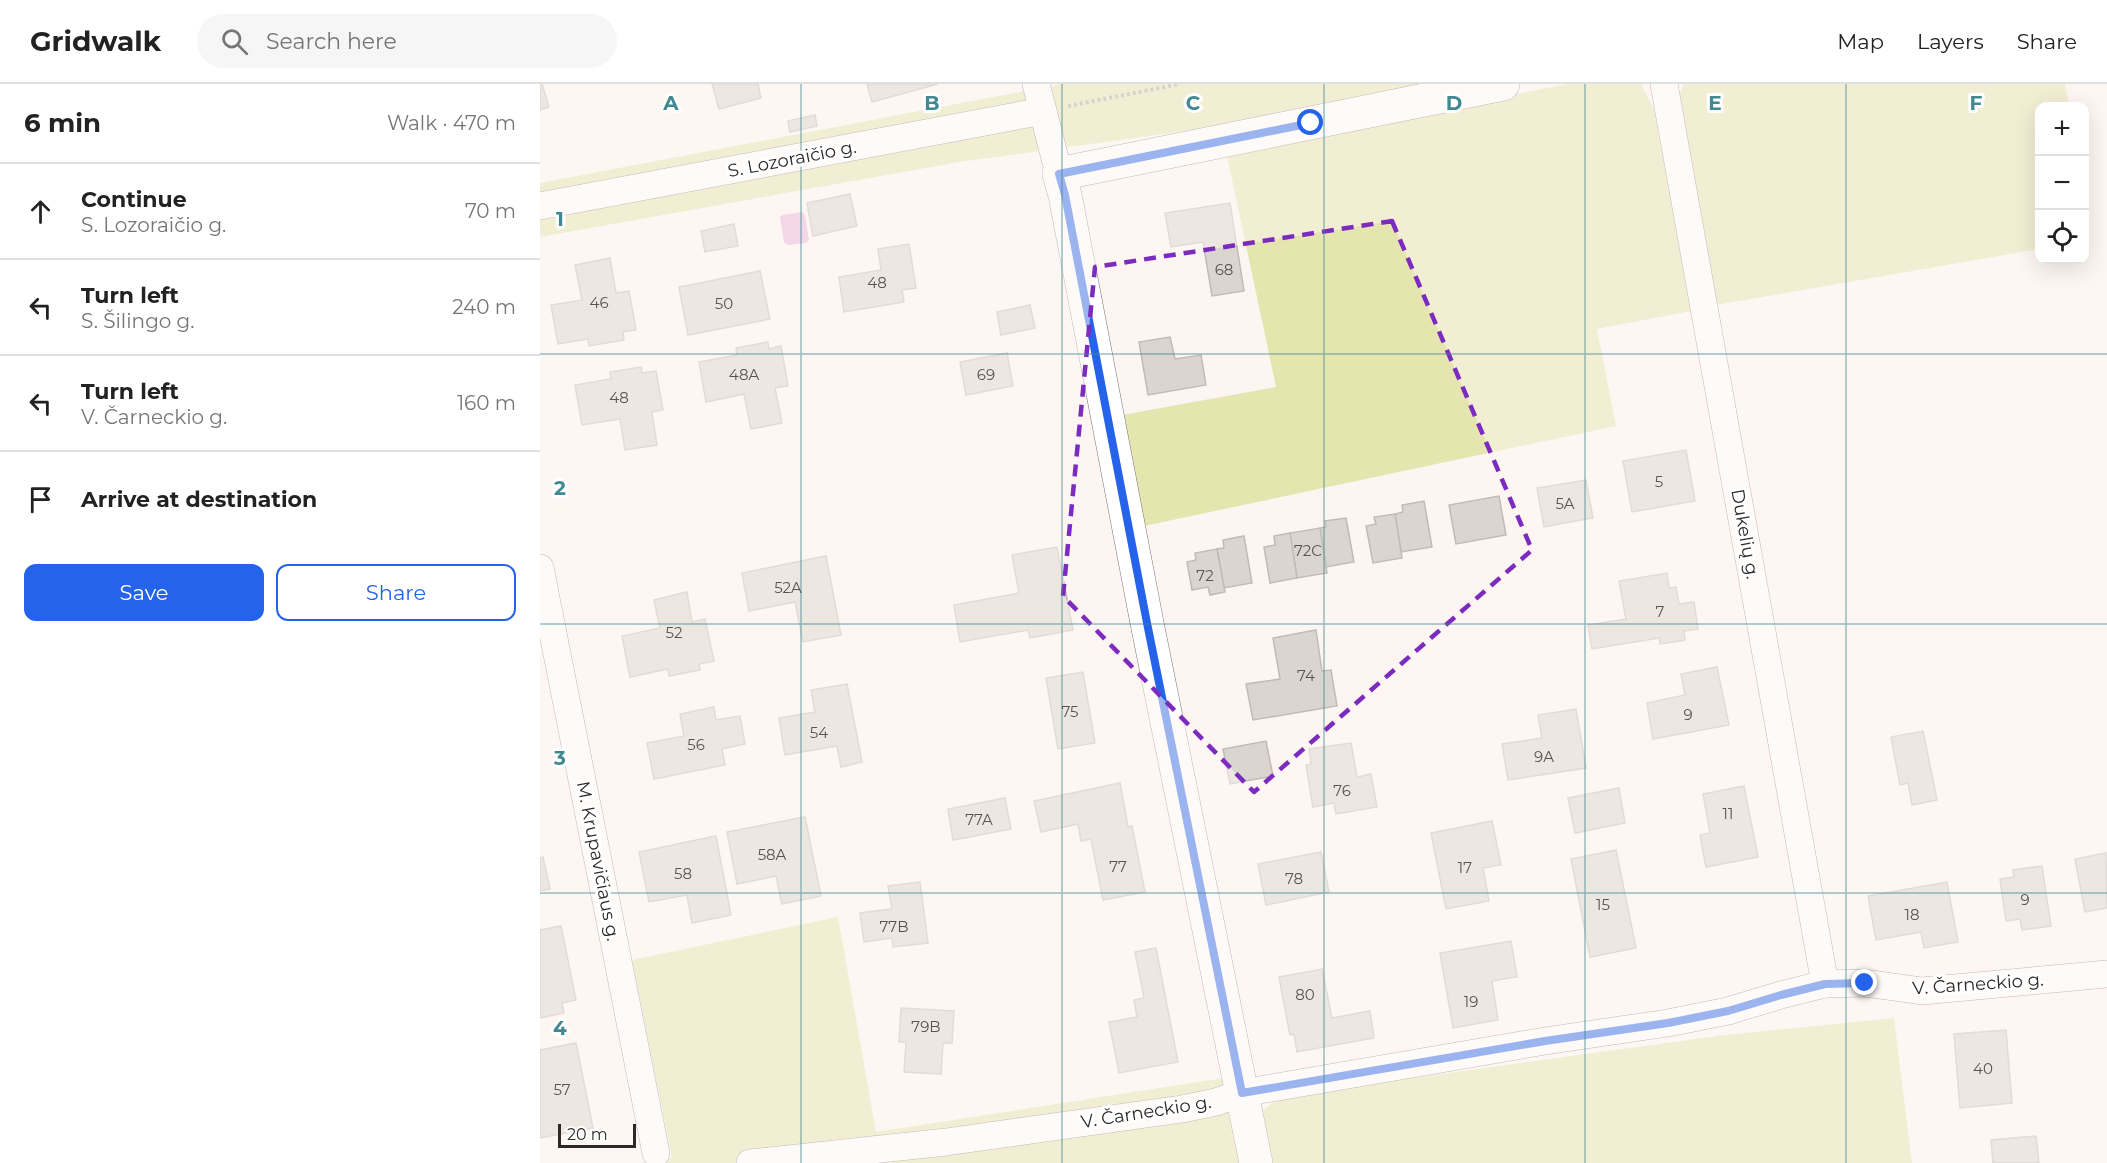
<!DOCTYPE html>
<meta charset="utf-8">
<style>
body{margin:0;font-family:Montserrat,sans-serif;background:#f6f6f6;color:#222}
.controls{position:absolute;right:18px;top:18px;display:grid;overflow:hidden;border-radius:12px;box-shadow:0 6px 24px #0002}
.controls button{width:54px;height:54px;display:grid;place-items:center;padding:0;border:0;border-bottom:2px solid #e0e0e0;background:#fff;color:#222;font:30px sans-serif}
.scale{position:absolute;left:18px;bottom:15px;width:78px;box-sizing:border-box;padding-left:6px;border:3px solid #2c2928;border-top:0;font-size:16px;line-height:21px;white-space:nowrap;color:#2c2928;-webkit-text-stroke:4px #fff;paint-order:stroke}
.stop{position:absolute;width:18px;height:18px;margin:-14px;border:4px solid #2563eb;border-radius:50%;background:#fff}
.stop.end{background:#2563eb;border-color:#fff;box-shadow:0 2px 6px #0008}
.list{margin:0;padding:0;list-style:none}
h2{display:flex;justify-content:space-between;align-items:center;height:78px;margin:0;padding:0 24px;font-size:26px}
h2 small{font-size:20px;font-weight:400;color:#767676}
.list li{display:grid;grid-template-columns:39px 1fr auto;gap:18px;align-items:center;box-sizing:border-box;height:96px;padding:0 24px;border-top:2px solid #e0e0e0}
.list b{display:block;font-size:22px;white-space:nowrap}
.list p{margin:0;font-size:20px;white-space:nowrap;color:#767676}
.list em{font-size:20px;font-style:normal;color:#767676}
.actions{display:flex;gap:12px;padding:18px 24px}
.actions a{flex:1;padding:14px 0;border:2px solid #2563eb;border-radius:12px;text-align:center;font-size:21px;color:#2563eb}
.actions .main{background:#2563eb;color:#fff}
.icon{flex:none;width:33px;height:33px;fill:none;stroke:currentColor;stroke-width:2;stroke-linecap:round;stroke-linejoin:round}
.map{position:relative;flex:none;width:1567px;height:1079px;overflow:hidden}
header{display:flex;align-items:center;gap:36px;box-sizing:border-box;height:84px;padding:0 30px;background:#fff;border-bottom:2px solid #e0e0e0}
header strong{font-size:28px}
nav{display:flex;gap:33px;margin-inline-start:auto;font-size:21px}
.search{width:420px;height:54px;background:#f6f6f6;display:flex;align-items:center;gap:15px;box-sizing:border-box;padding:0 21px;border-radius:33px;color:#767676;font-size:22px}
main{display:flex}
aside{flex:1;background:#fff}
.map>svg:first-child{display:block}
</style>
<header>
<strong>Gridwalk</strong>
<div class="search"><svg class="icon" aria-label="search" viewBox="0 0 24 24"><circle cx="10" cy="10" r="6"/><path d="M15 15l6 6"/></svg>Search here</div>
<nav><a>Map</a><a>Layers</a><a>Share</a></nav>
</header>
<main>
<aside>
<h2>6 min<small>Walk · 470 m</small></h2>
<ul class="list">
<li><svg class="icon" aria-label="ahead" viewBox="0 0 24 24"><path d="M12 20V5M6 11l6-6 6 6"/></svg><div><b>Continue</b><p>S. Lozoraičio g.</p></div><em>70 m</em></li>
<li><svg class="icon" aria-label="left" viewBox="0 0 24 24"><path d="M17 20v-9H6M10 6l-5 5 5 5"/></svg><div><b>Turn left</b><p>S. Šilingo g.</p></div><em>240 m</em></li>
<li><svg class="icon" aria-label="left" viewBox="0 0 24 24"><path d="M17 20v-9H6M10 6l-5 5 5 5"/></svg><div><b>Turn left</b><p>V. Čarneckio g.</p></div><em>160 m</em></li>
<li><svg class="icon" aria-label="arrive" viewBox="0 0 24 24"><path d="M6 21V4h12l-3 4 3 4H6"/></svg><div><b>Arrive at destination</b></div></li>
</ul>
<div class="actions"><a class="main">Save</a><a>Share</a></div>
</aside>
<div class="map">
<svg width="1567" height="1079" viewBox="0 0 1567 1079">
<rect width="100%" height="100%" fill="#fdf5f2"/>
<g fill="#e5e5b0">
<polygon points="522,0 902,0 681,42 419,78 0,153 0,99"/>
<polygon points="1028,0 1101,0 1114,25 1151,227 1057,245 1076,342 604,442 582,331 736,303 686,67"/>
<polygon points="1144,0 1525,0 1529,22 1500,22 1499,165 1176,221 1138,13"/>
<polygon points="298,833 336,1048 684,994 701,1079 100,1079 132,1074 92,876"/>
<polygon points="1354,934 1372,1079 732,1079 721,1028 741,1012 1185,951"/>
</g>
<polygon fill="#e7afdb" points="262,128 265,131 269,156 266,159 248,161 244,158 240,133 243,131"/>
<g fill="#dad5cf" stroke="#c0bbb5" stroke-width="1.5">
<polygon points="0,0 2,0 9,23 0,26"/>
<polygon points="172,0 218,0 221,14 179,25"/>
<polygon points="327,0 398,0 332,18"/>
<polygon points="275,31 277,42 250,48 248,37"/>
<polygon points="310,110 317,142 273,152 267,119"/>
<polygon points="690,119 704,207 672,212 663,158 631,163 625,129"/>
<polygon points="194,140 198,162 165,168 161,147"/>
<polygon points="369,160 376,204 362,206 364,218 304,228 299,193 341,186 338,165"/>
<polygon points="70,174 76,209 89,207 96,246 83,248 84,256 49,262 48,255 18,260 11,221 42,216 35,181"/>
<polygon points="220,187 230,235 148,251 139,203"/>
<polygon points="490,221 495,244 461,251 457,228"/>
<polygon points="630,253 635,275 661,271 666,301 608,311 599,258"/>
<polygon points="228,258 229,265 241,262 248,302 235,304 242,339 211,345 204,310 166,318 159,278 197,271 196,264"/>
<polygon points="467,269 473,302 426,311 420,278"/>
<polygon points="101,283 102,289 116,287 123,326 112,328 117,361 85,366 80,335 42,341 35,301 71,295 70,288"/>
<polygon points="1146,366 1155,417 1092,428 1083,377"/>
<polygon points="1046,396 1053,434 1004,443 997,404"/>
<polygon points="959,412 966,451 916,460 909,421"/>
<polygon points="884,417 892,463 861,468 855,430 863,428 862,421"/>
<polygon points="855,430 862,474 833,479 826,442 836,440 834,433"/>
<polygon points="806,434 814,478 786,483 780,444 786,443 785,437"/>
<polygon points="780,444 787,489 757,494 750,449"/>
<polygon points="750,449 757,494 730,499 724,463 735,461 734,452"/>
<polygon points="704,452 712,499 684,504 677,465 684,464 683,456"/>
<polygon points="517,463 533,546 490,554 488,546 420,558 414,521 479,509 472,471"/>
<polygon points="677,465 685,508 670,511 668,503 652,506 647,478 656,476 655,469"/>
<polygon points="286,472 301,551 263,558 255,518 209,527 202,489"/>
<polygon points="1127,489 1129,504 1136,503 1139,520 1154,518 1158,545 1144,547 1145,556 1120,560 1119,554 1052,565 1048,541 1086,535 1079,497"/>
<polygon points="147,508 152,538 165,535 174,577 159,580 160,586 129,592 128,585 90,593 82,552 120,544 114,516"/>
<polygon points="776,546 782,587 791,586 797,622 713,636 706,600 740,595 733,554"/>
<polygon points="1177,583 1189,641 1113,655 1107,619 1145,611 1141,590"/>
<polygon points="543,588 555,659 518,665 506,594"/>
<polygon points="307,600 322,678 301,683 297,662 245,671 239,634 275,628 271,606"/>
<polygon points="174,623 176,636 200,632 205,660 182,665 185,681 114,695 107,659 144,652 140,630"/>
<polygon points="1036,625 1046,684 968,696 962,660 1002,654 998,631"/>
<polygon points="1383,647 1397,716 1372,721 1368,699 1360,701 1351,653"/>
<polygon points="726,657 733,692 690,700 683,665"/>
<polygon points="811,659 817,693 831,690 837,723 796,730 794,719 773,723 766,681 771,680 769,665"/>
<polygon points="580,699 588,743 592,742 605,808 563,816 551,755 541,757 538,740 501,748 494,717"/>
<polygon points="1204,702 1218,773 1166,783 1160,751 1170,749 1163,710"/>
<polygon points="1079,704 1085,739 1035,749 1028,714"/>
<polygon points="465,714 471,745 413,756 408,725"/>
<polygon points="265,733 281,812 242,820 236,792 197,800 187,748"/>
<polygon points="952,737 961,781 943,784 949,817 906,825 891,749"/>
<polygon points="176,752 191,831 152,839 147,811 109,818 99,768"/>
<polygon points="1076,766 1096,864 1050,873 1031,775"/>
<polygon points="781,768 789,808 726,821 718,780"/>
<polygon points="1566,769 1567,824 1545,828 1535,775"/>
<polygon points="3,773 10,805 0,807 0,774"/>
<polygon points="1502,782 1511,842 1482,846 1480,835 1466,837 1460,795 1474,793 1473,786"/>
<polygon points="380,798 388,859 353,863 352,854 324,858 320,829 352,825 348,802"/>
<polygon points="1407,798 1418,858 1384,864 1381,848 1336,856 1328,812"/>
<polygon points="21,842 36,916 22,919 24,929 0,934 0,846"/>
<polygon points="971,857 977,893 952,897 958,936 913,944 900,869"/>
<polygon points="616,864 638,978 579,989 569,938 597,933 594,916 604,914 595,868"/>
<polygon points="782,885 792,934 830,927 834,954 757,968 754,950 750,951 739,893"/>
<polygon points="361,924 414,927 412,959 403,959 401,990 364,988 366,958 359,958"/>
<polygon points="1466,946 1472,1019 1420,1024 1414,950"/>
<polygon points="36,959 53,1044 0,1054 0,966"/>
<polygon points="1496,1052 1499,1079 1453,1079 1451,1056"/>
</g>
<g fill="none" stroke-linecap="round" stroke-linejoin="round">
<g stroke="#797270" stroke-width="28">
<g id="street">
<polyline points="496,0 519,90"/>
<polyline points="1124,0 1285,900"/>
<polyline points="0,122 503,27"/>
<polyline points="0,484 116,1069"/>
<polyline points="210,1079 406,1058 642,1025 676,1018 702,1009 1005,957 1128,939 1188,927 1241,911 1285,900 1325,899 1382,907 1567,890"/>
</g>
</g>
<g stroke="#797270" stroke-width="34">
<polyline id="secondary" points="716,1079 607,539 525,111 519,90 963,0"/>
</g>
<polyline stroke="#aca6a4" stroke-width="4" stroke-dasharray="3 3" stroke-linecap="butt" points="528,22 640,0"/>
<use href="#street" stroke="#fff" stroke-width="27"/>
<use href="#secondary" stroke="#fff" stroke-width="33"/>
</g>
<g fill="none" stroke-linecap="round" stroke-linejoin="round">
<polyline stroke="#2563eb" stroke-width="8" points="771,39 519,90 525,111 607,539 702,1009 1005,957 1128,939 1188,927 1241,911 1285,900 1325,899"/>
</g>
<path d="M0 0H1567V1079H0ZM852 137 992 466 714 708 523 512 555 183Z" fill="#fdf5f2" fill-opacity=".55" fill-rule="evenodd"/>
<path fill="none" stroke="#7b2cbf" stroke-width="4.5" stroke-dasharray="12 8" stroke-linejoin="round" d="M852 137 992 466 714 708 523 512 555 183Z"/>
<path fill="none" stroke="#418892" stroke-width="1.5" stroke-opacity="0.55" d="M261 0V1079M522 0V1079M784 0V1079M1045 0V1079M1306 0V1079M0 270H1567M0 540H1567M0 809H1567"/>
<g text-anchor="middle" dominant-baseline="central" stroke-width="6" stroke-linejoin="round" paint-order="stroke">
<g font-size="15" fill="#585452">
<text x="684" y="185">68</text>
<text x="337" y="198">48</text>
<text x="59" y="218">46</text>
<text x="184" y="219">50</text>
<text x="204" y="290">48A</text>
<text x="446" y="290">69</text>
<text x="79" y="313">48</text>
<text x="1119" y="397">5</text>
<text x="1025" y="419">5A</text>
<text x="768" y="466">72C</text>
<text x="665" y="491">72</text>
<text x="248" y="503">52A</text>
<text x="1120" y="527">7</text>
<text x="134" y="548">52</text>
<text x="766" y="591">74</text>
<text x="530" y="627">75</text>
<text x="1148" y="630">9</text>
<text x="279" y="648">54</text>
<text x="156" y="660">56</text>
<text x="1004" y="672">9A</text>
<text x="802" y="706">76</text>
<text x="1188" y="729">11</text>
<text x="439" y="735">77A</text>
<text x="232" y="770">58A</text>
<text x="578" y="782">77</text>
<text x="925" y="783">17</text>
<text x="143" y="789">58</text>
<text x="754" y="794">78</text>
<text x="1485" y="815">9</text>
<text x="1063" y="820">15</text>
<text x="1372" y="830">18</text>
<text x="354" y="842">77B</text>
<text x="765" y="910">80</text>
<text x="931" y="917">19</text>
<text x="386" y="942">79B</text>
<text x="1443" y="984">40</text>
<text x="22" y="1005">57</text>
</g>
<g font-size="18" fill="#2c2928" stroke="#fff">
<text transform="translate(252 75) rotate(-11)">S. Lozoraičio g.</text>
<text transform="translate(1205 450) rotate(80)">Dukelių g.</text>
<text transform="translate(58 777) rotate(79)">M. Krupavičiaus g.</text>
<text transform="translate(1438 900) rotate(-4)">V. Čarneckio g.</text>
<text transform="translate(606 1028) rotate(-9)">V. Čarneckio g.</text>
</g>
</g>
<g font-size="20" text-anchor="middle" font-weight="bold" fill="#418892" stroke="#fff" stroke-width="6" stroke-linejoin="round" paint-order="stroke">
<text x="131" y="26">A</text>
<text x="392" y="26">B</text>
<text x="653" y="26">C</text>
<text x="914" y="26">D</text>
<text x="1175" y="26">E</text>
<text x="1436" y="26">F</text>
<text x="20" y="142">1</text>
<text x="20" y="411">2</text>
<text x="20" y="681">3</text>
<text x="20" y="951">4</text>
</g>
</svg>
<div class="controls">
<button>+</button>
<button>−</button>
<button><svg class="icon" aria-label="locate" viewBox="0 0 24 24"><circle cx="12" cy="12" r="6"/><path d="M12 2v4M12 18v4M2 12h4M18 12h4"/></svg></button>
</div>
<div class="scale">20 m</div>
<div class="stop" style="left:771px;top:39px"></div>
<div class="stop end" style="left:1325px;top:899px"></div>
</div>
</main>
